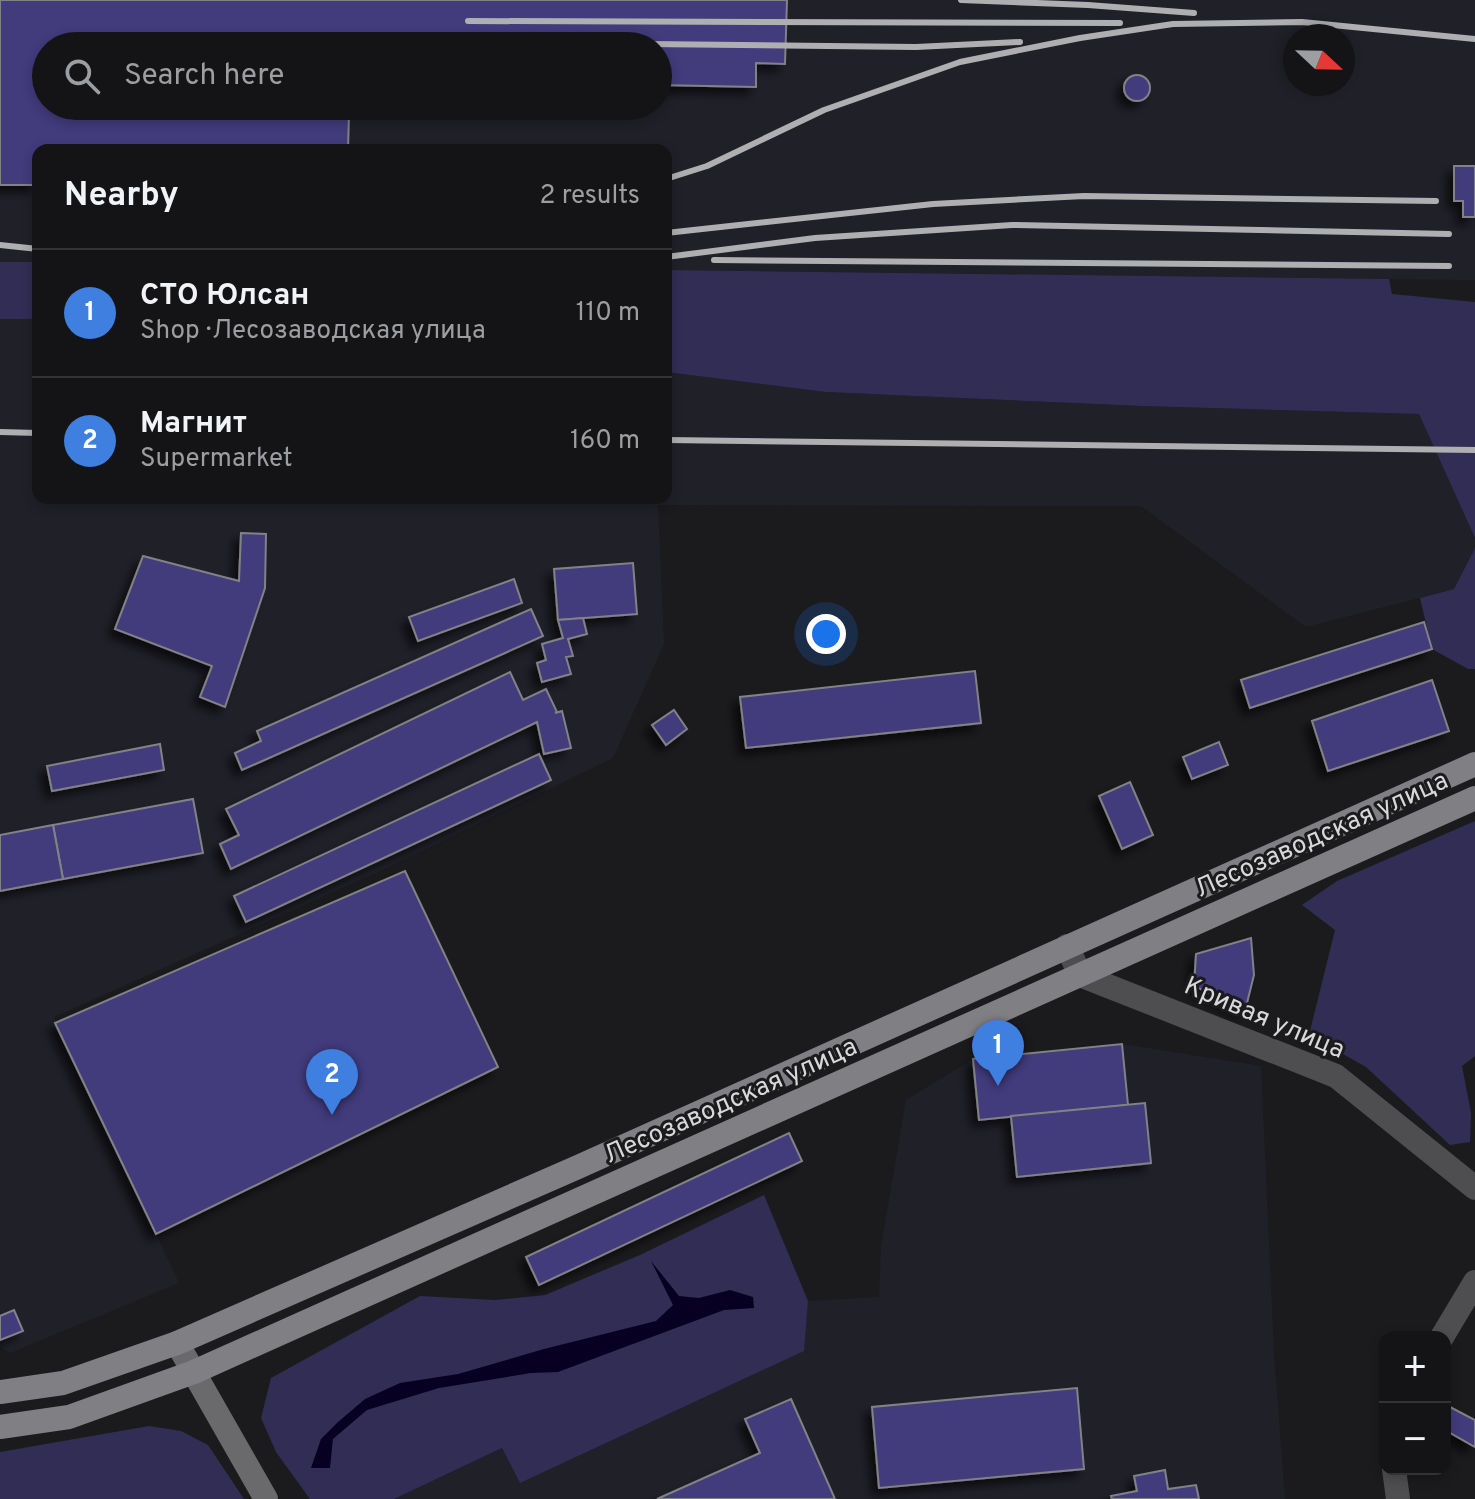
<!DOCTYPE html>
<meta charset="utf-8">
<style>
body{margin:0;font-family:Overpass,sans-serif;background:#212123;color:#f1f3f6}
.controls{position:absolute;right:24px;bottom:24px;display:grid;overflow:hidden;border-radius:16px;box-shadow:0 4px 12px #0003}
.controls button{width:72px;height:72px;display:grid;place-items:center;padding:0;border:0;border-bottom:2px solid #333335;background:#141416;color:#f1f3f6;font:40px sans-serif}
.compass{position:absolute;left:1283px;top:24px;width:72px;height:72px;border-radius:50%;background:#141416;box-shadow:0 4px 12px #0003;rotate:112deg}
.you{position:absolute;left:826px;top:634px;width:28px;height:28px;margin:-20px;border:6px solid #fff;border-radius:50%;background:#1a73e8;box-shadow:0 0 0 12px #1a73e833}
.badge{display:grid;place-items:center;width:52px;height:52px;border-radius:50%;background:#b2adf9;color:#fff;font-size:26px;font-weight:700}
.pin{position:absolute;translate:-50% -66px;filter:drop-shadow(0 2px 4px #0008)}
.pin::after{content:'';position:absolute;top:42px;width:28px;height:24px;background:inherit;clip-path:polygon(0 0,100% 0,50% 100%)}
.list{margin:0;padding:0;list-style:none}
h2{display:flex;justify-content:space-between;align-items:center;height:104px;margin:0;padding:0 32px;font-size:34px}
h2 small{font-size:26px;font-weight:400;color:#9d9ea1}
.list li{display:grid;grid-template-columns:52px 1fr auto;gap:24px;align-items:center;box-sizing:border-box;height:128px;padding:0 32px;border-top:2px solid #333335}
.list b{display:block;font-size:30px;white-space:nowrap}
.list p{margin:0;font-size:26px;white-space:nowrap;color:#9d9ea1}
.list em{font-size:26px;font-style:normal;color:#9d9ea1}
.icon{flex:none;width:44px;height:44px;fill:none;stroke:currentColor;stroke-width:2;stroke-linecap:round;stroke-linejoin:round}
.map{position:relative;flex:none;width:1475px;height:1499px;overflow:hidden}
.search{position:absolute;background:#141416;box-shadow:0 4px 12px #0003;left:32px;top:32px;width:640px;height:88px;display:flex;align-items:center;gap:20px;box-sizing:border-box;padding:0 28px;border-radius:44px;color:#9d9ea1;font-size:30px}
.panel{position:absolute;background:#141416;box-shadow:0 4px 12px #0003;left:32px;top:144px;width:640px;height:360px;border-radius:16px}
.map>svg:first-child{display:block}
</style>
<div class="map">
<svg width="1475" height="1499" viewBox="0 0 1475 1499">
<defs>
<filter id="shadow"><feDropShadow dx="-7" dy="7" stdDeviation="4" flood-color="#0009"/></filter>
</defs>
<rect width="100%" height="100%" fill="#1b1b1e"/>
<g fill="#202029" fill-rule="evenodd">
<path d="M0 0H1475V280L666 270V150H38V262H0ZM1295 36H1343V84H1295ZM46 46H658V106H46Z"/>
<polygon points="0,319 38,319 38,498 666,498 666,372 826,392 1142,406 1419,414 1475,538 1475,548 1454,589 1306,627 1141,506 658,505 664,644 613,758 389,867 54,1017 179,1283 10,1353 0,1347"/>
<polygon points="1122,1044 1261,1066 1274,1355 1285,1499 394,1499 502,1448 520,1483 803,1351 808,1301 879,1297 881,1247 906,1100 973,1059"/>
</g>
<g fill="#312d55">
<rect x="0" y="262" width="38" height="57"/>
<polygon points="666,270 1389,279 1392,294 1475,302 1475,538 1419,414 1142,406 826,392 666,372"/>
<polygon points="1475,548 1475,669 1468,669 1432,649 1420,598 1454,589"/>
<polygon points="1475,821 1475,1056 1462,1066 1471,1113 1470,1142 1450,1145 1366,1067 1309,1035 1335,930 1302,905 1337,881"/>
<polygon points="764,1195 808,1301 804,1351 520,1483 502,1448 394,1499 310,1499 276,1452 261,1418 271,1378 420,1296 495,1300 545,1295 640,1255"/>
<polygon points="149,1426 181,1431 208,1445 244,1499 0,1499 0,1452"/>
</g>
<polygon fill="#070023" points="651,1261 679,1296 699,1298 730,1290 753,1297 754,1308 724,1310 558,1372 531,1373 439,1388 367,1410 333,1439 330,1468 311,1468 321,1439 338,1422 365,1399 400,1383 458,1374 544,1349 656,1321 673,1305"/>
<g fill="#433a7c" stroke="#828286" stroke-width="2" filter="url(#shadow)">
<polygon points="0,0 787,0 785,64 756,63 756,87 658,85 658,46 46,46 46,106 302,106 302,112 349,113 348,150 38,150 38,185 0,185"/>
<circle cx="1137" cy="88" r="13"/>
<polygon points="1454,166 1475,166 1475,217 1463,217 1463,201 1454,201"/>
<polygon points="241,533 266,534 265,588 225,707 200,697 212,666 115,629 143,556 239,581"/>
<polygon points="633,563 637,614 558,620 554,569"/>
<polygon points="514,579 522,603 418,641 409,617"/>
<polygon points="531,609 543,636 242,770 235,753 261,741 257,731"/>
<polygon points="583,618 587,634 568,639 573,656 566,657 571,674 542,682 537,663 546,660 542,644 563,638 558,620"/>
<polygon points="1424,622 1432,649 1250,708 1241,680"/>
<polygon points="975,671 981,723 746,748 740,697"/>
<polygon points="510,672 523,700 546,689 557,712 555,713 562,711 571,748 544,754 537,722 231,869 220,844 239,835 226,809"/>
<polygon points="1432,680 1449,731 1328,771 1312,721"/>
<polygon points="674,710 687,729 666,745 652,725"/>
<polygon points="1219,742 1228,765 1192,779 1183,757"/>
<polygon points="160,744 164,770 52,791 47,766"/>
<polygon points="539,754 551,780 246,922 234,896"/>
<polygon points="1130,782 1153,835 1122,849 1099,796"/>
<polygon points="193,799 203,853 63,879 53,825"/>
<polygon points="53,825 63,879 0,891 0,835"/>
<polygon points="405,871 498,1067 156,1234 55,1023"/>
<polygon points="1251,938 1254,975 1245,1011 1194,986 1196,954"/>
<polygon points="1122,1044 1128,1105 979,1120 973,1059"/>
<polygon points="1145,1103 1151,1163 1017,1177 1011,1116"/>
<polygon points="789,1133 802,1161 539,1285 526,1257"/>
<polygon points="14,1310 23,1331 0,1340 0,1316"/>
<polygon points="1077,1388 1084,1469 879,1488 872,1407"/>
<polygon points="791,1399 835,1499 657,1499 760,1453 745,1419"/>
<polygon points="1450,1407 1475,1420 1475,1447 1445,1430 1445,1416"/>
<polygon points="1165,1470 1168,1489 1196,1485 1199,1499 1112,1499 1111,1496 1137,1491 1134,1476"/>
</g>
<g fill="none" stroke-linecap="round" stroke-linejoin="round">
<g stroke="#4e4e50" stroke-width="24">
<polyline points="1067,946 1080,975 1336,1076 1475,1188"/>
<polyline points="1442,1337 1475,1282"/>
<polyline points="1394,1469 1398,1499"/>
</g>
<polyline stroke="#6a6a6d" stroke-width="24" points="177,1343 266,1499"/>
<g stroke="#808084" stroke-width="24">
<polyline points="0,1392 63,1383 177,1343 578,1167 1475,764"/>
<polyline points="0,1427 69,1417 194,1372 1475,798"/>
</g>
<g stroke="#afafb2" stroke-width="6">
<polyline points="961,0 1088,5 1194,13"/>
<polyline points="468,21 1120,23"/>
<polyline points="467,42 916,47 1020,42"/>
<polyline points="666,179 707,166 824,110 960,62 1080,38 1173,24 1302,22 1475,39"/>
<polyline points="666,233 933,204 1084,196 1436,201"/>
<polyline points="0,245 38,249"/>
<polyline points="666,257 815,238 1012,225 1449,234"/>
<polyline points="714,260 1449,266"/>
<polyline points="0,432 38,433"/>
<polyline points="666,440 1475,450"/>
</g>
</g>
<g text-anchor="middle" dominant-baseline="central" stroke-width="6" stroke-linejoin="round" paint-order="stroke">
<g font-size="26" fill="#d8d8db" stroke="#1b1b1e">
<text transform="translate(1322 836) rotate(-24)">Лесозаводская улица</text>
<text transform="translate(1264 1019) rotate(23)">Кривая улица</text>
<text transform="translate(731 1102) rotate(-24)">Лесозаводская улица</text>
</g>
</g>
</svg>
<div class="controls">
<button>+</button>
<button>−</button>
</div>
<svg class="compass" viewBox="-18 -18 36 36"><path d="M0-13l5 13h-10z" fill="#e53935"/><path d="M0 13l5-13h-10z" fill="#9d9ea1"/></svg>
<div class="you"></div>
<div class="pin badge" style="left:998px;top:1086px;background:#3f7fe0">1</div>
<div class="pin badge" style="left:332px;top:1115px;background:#3f7fe0">2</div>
<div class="search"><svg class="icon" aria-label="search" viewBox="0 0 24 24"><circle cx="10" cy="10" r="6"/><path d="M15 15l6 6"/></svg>Search here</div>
<section class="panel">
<h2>Nearby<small>2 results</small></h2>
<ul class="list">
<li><span class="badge" style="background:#3f7fe0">1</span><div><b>СТО Юлсан</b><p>Shop · Лесозаводская улица</p></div><em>110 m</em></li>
<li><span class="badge" style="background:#3f7fe0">2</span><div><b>Магнит</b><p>Supermarket</p></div><em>160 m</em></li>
</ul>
</section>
</div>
